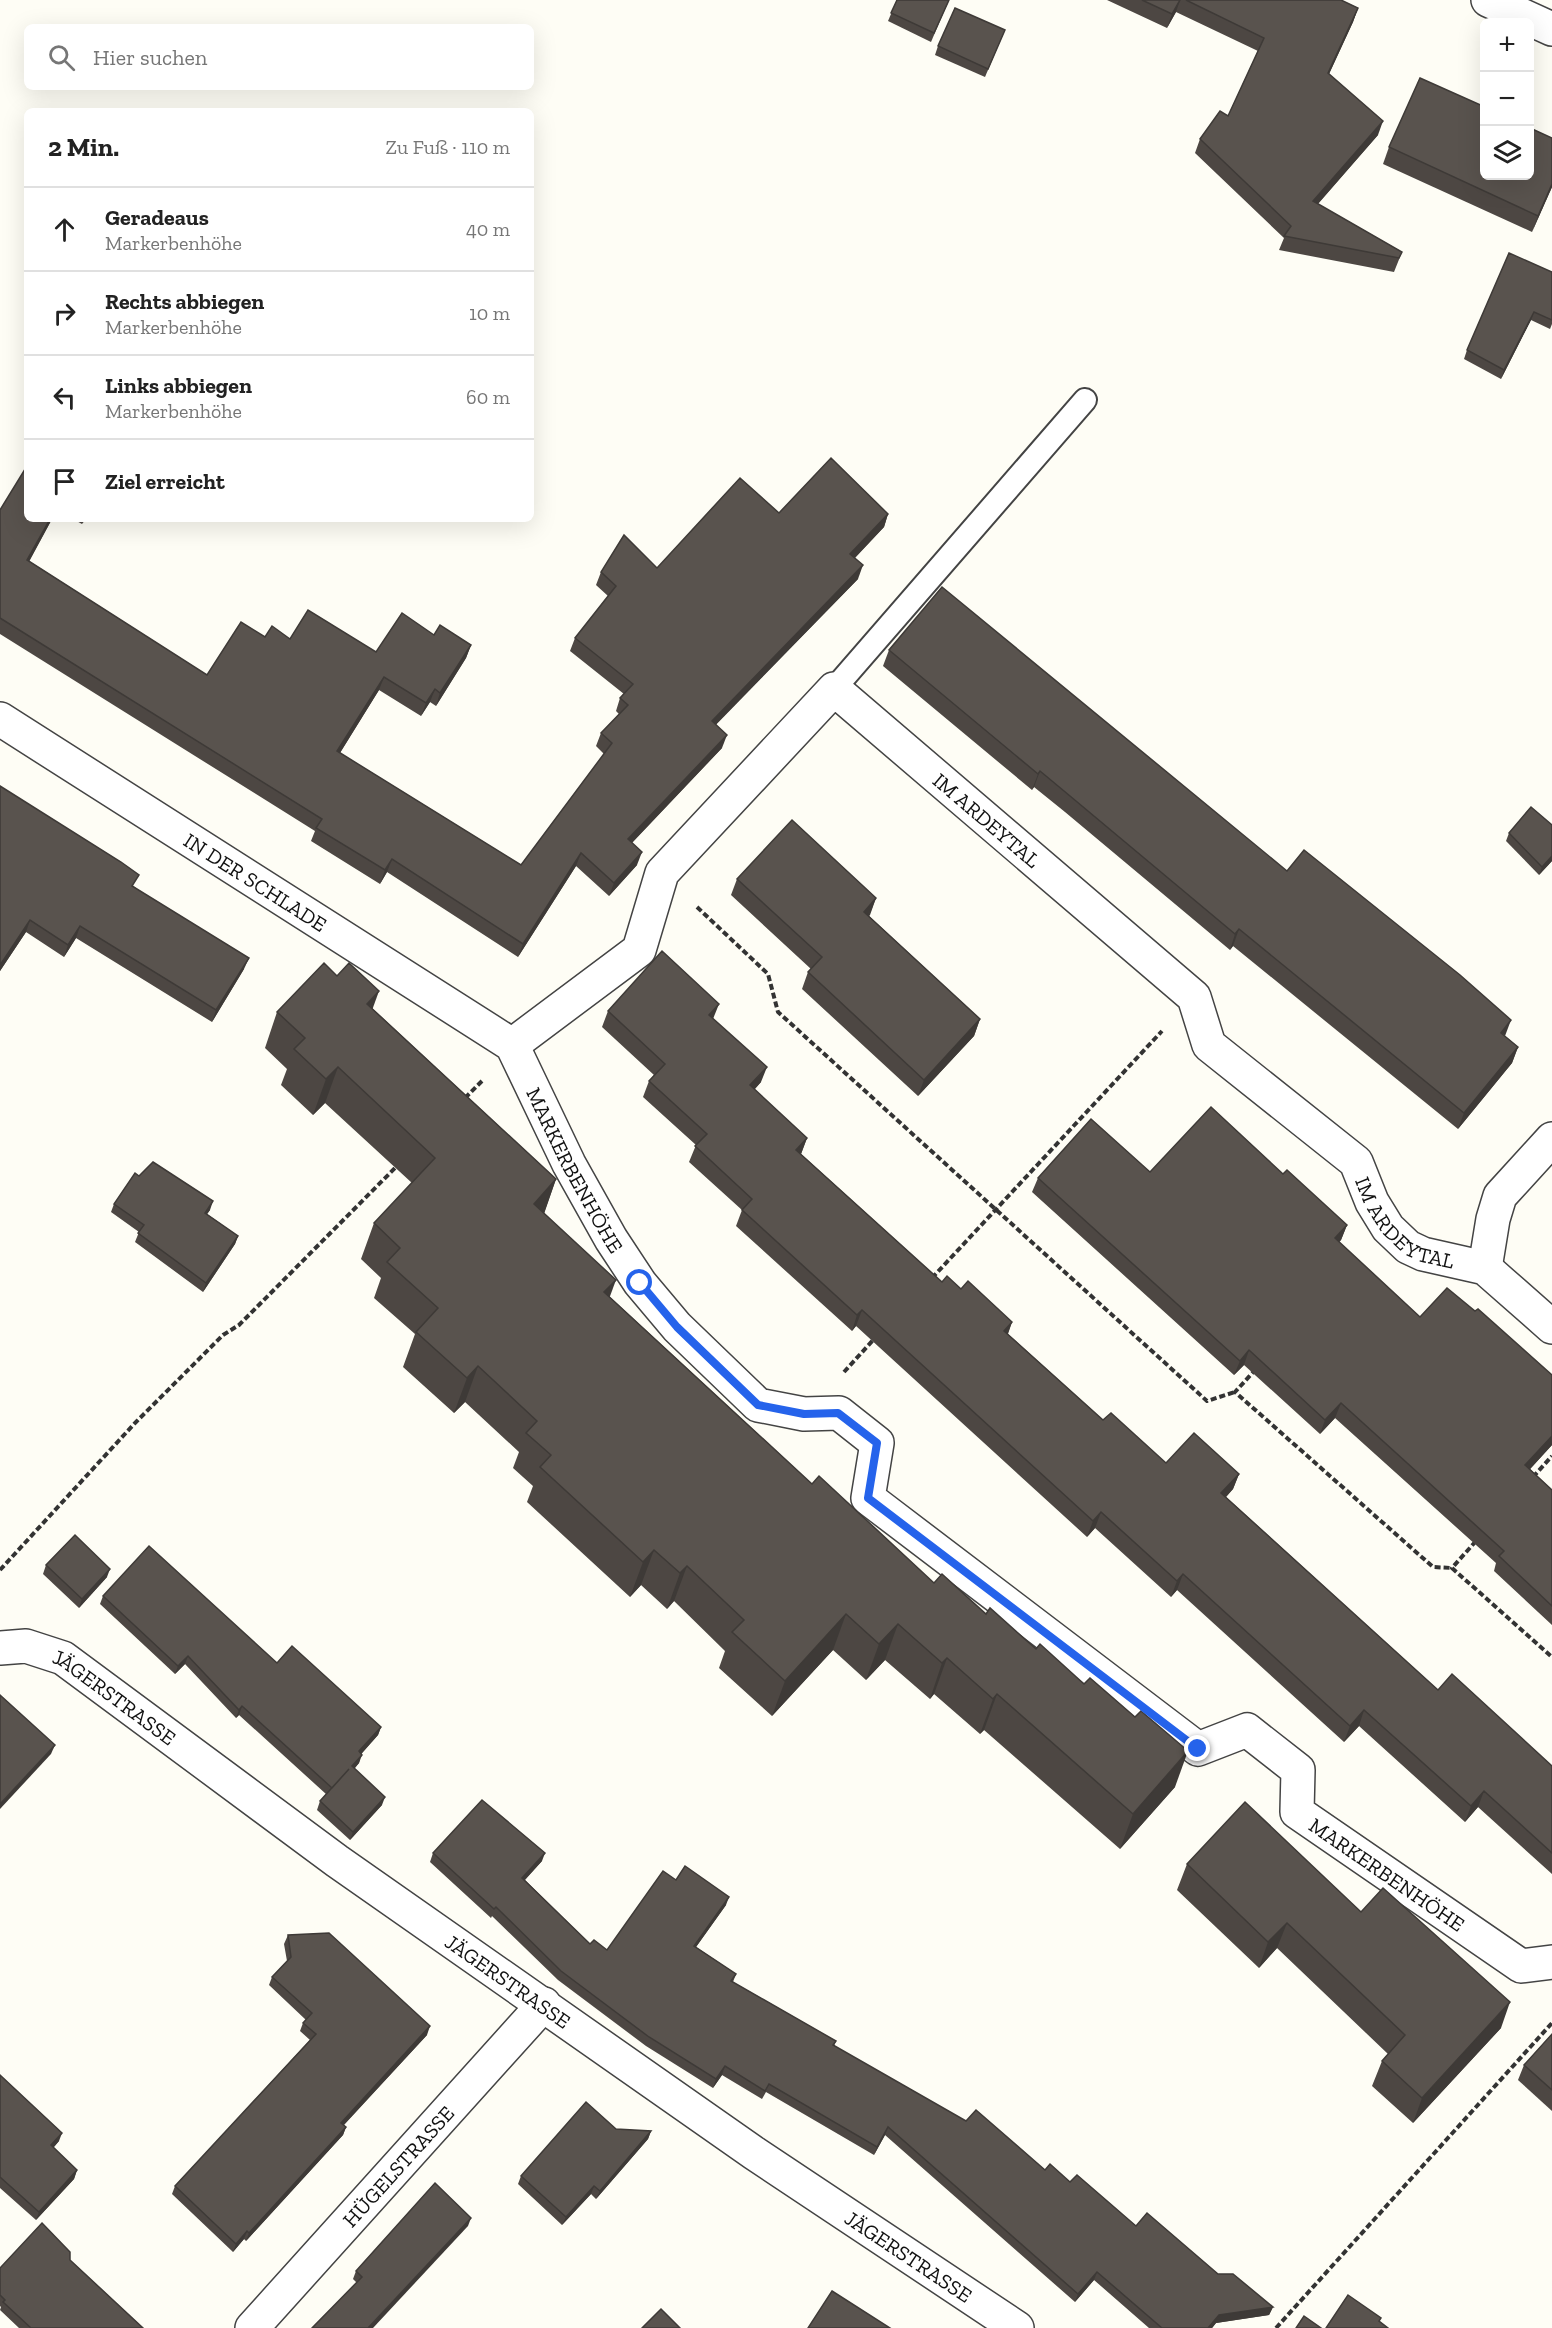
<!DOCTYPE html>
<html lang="de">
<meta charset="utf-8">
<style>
body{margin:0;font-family:"Zilla Slab",serif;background:#f2f2f2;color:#222}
.controls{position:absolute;right:18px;top:18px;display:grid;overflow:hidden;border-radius:9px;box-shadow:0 6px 24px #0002}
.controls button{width:54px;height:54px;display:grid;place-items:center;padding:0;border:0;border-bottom:2px solid #e0e0e0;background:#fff;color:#222;font:30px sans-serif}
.stop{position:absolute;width:18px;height:18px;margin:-14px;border:4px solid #2563eb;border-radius:50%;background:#fff}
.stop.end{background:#2563eb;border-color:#fff;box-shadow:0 2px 6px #0008}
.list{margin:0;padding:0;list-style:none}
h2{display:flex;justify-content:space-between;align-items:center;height:78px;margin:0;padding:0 24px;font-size:26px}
h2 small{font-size:20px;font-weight:400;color:#767676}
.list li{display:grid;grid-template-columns:39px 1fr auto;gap:18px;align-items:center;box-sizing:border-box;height:84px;padding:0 24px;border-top:2px solid #e0e0e0}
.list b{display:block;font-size:22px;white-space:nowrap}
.list p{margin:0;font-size:20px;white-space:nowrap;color:#767676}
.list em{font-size:20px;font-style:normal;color:#767676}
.icon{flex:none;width:33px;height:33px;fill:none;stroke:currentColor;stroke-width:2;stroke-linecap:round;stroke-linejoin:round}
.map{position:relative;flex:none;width:1552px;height:2328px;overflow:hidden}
.search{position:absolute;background:#fff;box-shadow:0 6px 24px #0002;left:24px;top:24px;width:510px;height:66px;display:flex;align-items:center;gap:15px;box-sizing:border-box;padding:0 21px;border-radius:9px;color:#767676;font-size:22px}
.panel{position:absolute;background:#fff;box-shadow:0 6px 24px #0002;left:24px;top:108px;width:510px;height:414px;border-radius:9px}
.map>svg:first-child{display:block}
</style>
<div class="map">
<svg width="1552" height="2328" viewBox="0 0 1552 2328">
<rect width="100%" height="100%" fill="#fefdf5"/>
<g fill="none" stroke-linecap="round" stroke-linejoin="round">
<g stroke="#444" stroke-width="26">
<polyline id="service" points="834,689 1085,400"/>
</g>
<g stroke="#444" stroke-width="36">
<g id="minor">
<polyline points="1488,0 1552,29"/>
<path id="s1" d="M0 719 512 1045 569 1164 611 1239 640 1283 677 1327 758 1405 804 1414 839 1413 877 1443 868 1498 1198 1749 1247 1730 1298 1770 1297 1812 1521 1966 1552 1962"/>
<path id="s2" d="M512 1045 639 950 662 873 834 689 1194 997 1209 1045 1356 1162 1372 1202 1388 1228 1408 1247 1423 1254 1485 1268 1552 1327"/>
<polyline points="1485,1268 1493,1219 1500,1196 1552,1139"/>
<path id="s3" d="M0 1648 26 1646 63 1658 337 1861 754 2153 1017 2328"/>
<path id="s4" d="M252 2328 544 2004"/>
</g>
</g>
<g stroke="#333" stroke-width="4" stroke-dasharray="6 3" stroke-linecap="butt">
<polyline points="697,907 768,974 778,1012 1207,1401 1235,1392"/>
<polyline points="465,1098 483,1080"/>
<polyline points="932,1278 1162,1031"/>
<polyline points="1256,1369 1235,1392 1433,1567 1452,1568"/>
<polyline points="844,1372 875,1338"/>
<polyline points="1533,1477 1552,1456"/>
<polyline points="1476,1541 1452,1568 1552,1657"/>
<polyline points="0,1570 135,1423 223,1335 239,1325 398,1165"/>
<polyline points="1276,2328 1552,2023"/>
</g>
<use href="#service" stroke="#fff" stroke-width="22"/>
<use href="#minor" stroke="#fff" stroke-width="33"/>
</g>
<g fill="#4d4743">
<polygon points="897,0 949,0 931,42 888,21"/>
<polygon points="1107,0 1341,0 1358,8 1353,22 1329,74 1378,135 1318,204 1402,252 1394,272 1279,250 1284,238 1195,153 1200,139 1228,116 1258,51 1176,12 1167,28"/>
<polygon points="1005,30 985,77 935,55 938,46"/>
<polygon points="1552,138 1552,187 1532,232 1383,164 1389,147"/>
<polygon points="1552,272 1552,324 1550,329 1531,320 1501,379 1464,359 1467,350"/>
<polygon points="0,510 52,519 29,561 207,675 265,637 290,639 376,652 434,635 471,645 466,658 436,706 430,702 421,716 379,690 340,753 521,865 604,754 596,746 601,733 619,714 616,711 620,698 624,694 570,651 575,638 608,596 596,585 601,572 657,568 779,513 888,514 884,527 855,558 858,579 716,724 722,748 632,843 637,865 609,896 576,866 518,957 387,872 380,884 311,841 315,831 0,634"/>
<polygon points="73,519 86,519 82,524"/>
<polygon points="889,650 1287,871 1505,1036 1518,1047 1512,1063 1458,1129 1233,946 1230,950 1065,812 1034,787 1032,790 883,666"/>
<polygon points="0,786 244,969 212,1022 76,938 64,957 26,932 0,971"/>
<polygon points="1552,825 1552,861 1539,875 1506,841 1509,833"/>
<polygon points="737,879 876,898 869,916 980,1019 974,1036 918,1096 802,989 808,972 811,969 731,895"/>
<polygon points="372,1008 556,1179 544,1213 610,1297 812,1484 934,1583 1175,1787 1120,1849 984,1730 980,1734 934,1694 930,1699 885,1660 866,1680 833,1650 772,1716 719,1668 725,1651 674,1601 667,1609 641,1585 630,1597 527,1502 533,1486 513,1468 519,1452 465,1402 454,1413 403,1367 415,1334 374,1298 381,1278 361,1259 374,1223 412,1183 325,1103 313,1115 281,1085 287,1069 265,1048 277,1012"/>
<polygon points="608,1011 713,1019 761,1082 754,1090 807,1138 801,1154 942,1282 961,1289 1012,1322 1008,1334 1103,1420 1166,1463 1239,1474 1233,1489 1226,1497 1438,1690 1552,1766 1552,1874 1478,1807 1465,1822 1359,1726 1344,1742 1177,1590 1171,1597 1095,1528 1087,1537 856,1326 852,1331 736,1226 742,1210 689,1162 696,1145 643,1097 649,1081 654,1075 602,1027"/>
<polygon points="1150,1172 1283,1174 1347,1225 1341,1240 1339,1242 1420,1317 1552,1375 1552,1445 1530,1469 1552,1490 1552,1625 1494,1571 1496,1563 1335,1418 1320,1434 1244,1365 1234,1375 1032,1192 1038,1178"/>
<polygon points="114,1204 210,1210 207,1214 238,1236 235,1244 203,1292 135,1242 139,1232 111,1212"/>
<polygon points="46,1565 107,1577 79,1608 43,1574"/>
<polygon points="103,1596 277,1663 381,1727 378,1735 361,1754 359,1763 354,1769 382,1805 350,1840 317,1810 320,1801 326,1794 239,1715 236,1718 185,1664 175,1674 100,1604"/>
<polygon points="433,1853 542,1861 525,1880 590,1944 607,1950 676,1880 726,1905 696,1947 736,1974 733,1982 836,2041 834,2046 1045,2170 1070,2182 1136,2226 1273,2307 1269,2315 1216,2323 1212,2328 1149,2328 1094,2280 1075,2302 885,2135 874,2155 766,2092 762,2099 722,2075 713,2088 646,2046 558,1980 492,1916 491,1918 430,1862"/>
<polygon points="1187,1864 1361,1912 1501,2028 1413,2123 1372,2086 1382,2061 1388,2054 1277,1948 1259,1968 1177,1890"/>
<polygon points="288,1935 427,2035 344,2125 346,2127 343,2135 246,2241 244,2239 233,2252 172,2194 175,2186 310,2040 300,2031 303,2023 306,2020 269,1985 272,1977 287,1961 284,1944"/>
<polygon points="1552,2034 1552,2111 1518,2080 1524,2065"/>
<polygon points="0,2075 59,2141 53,2148 77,2170 74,2179 36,2220 0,2188"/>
<polygon points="616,2129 651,2131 648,2139 596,2199 591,2194 562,2225 518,2184 521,2176"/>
<polygon points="468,2226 357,2283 353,2279 356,2271"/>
<polygon points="70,2260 143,2328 19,2328 0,2310 1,2307 0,2306 0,2268"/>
</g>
<g fill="#3e3a37">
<polygon points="1180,0 1176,12 1167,28 1172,14"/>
<polygon points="1358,8 1353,22 1323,87 1328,73"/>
<polygon points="1383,121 1378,135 1308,215 1313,201"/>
<polygon points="1552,184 1552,187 1532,232 1538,216"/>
<polygon points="1534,312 1531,320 1501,379 1504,370"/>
<polygon points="888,514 884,527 846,567 850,554"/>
<polygon points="50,519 52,519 23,573 27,560"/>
<polygon points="863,565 858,579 707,734 712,721"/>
<polygon points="471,645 466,658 436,706 440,693"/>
<polygon points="384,677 379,690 333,764 337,751"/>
<polygon points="435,689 430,702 421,716 426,703"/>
<polygon points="727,735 722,748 623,852 628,839"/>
<polygon points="1040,771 1034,787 1032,790 1038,774"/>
<polygon points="642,852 637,865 609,896 614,883"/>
<polygon points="581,853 576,866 518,957 523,944"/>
<polygon points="1552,856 1552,861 1539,875 1542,867"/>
<polygon points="392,859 387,872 380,884 385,870"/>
<polygon points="876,898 870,915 858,928 864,912"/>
<polygon points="30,920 26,932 0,971 0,966"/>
<polygon points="80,926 76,938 64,957 68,945"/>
<polygon points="1239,929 1233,946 1230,950 1235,934"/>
<polygon points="249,958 244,969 212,1022 216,1010"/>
<polygon points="379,991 366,1027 367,1004"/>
<polygon points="719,1004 713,1019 709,1015"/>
<polygon points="980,1019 974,1036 918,1096 924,1080"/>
<polygon points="1511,1020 1505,1036 1501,1033"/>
<polygon points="1518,1047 1512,1063 1458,1129 1464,1113"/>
<polygon points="338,1067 325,1103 313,1115 326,1079"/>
<polygon points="767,1067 761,1082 744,1101 750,1085"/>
<polygon points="807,1138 801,1154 796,1150"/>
<polygon points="556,1179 544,1214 534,1204"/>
<polygon points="213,1201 210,1210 202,1221 205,1213"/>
<polygon points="1347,1225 1341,1240 1330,1252 1335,1238"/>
<polygon points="238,1236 235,1244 203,1292 206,1283"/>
<polygon points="616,1280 603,1315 604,1292"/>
<polygon points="862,1310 856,1326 852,1331 857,1315"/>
<polygon points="1012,1322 1006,1338 1004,1331"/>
<polygon points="1249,1350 1244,1365 1234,1375 1240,1361"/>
<polygon points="478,1366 465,1402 454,1413 467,1378"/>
<polygon points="1341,1403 1335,1418 1320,1434 1325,1420"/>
<polygon points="1552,1436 1552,1445 1520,1480 1525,1465"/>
<polygon points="1239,1474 1233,1489 1215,1509 1221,1493"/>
<polygon points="1101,1512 1095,1528 1087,1537 1093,1521"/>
<polygon points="654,1550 641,1585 630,1597 643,1562"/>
<polygon points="687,1566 674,1601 667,1609 680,1573"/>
<polygon points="110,1569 107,1577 79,1608 82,1599"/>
<polygon points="1183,1574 1177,1590 1171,1597 1177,1581"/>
<polygon points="846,1614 833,1650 772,1716 785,1681"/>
<polygon points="898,1624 885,1660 866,1680 879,1644"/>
<polygon points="188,1656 185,1664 175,1674 178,1666"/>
<polygon points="947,1658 934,1694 930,1699 942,1663"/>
<polygon points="997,1694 984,1730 980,1734 993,1699"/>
<polygon points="242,1706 239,1715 236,1718 239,1710"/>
<polygon points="1364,1710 1359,1726 1344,1742 1350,1726"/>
<polygon points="381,1727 378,1735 356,1760 359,1751"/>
<polygon points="55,1745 51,1754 0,1809 0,1804"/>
<polygon points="1188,1751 1175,1787 1120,1849 1133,1814"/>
<polygon points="362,1755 359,1763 349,1775 352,1766"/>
<polygon points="1484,1791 1478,1807 1465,1822 1471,1806"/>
<polygon points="385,1797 382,1805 350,1840 353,1832"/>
<polygon points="545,1853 542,1861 519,1886 522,1878"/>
<polygon points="729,1897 726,1905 691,1954 694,1946"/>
<polygon points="1287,1923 1277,1948 1259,1968 1268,1942"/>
<polygon points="1510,2002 1501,2028 1413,2123 1422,2098"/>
<polygon points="430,2026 427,2035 338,2131 341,2123"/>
<polygon points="725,2066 722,2075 713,2088 716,2079"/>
<polygon points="346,2127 343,2135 246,2241 249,2233"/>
<polygon points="888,2127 885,2135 874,2155 877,2147"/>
<polygon points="651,2131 648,2139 596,2199 600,2191"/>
<polygon points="62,2133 59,2141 48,2154 51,2145"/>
<polygon points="77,2170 74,2179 36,2220 39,2212"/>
<polygon points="594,2186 591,2194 562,2225 566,2217"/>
<polygon points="471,2218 468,2226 373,2328 368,2328"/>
<polygon points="247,2231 244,2239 233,2252 236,2244"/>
<polygon points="1097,2272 1094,2280 1075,2302 1078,2294"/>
<polygon points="1273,2307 1269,2315 1216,2323 1212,2328 1208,2328 1219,2315"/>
</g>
<g fill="#59534e" stroke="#3e3a37" stroke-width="1.5">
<polygon points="897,0 949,0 934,33 891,13"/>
<polygon points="1142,0 1180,0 1172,14"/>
<polygon points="1186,0 1341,0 1358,8 1328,73 1383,121 1313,201 1402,252 1399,258 1284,236 1291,226 1200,139 1220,111 1228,116 1264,38"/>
<polygon points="955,8 1005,30 988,69 938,46"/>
<polygon points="1420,78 1485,107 1485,176 1530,176 1530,128 1552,138 1552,184 1538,216 1389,147"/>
<polygon points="1509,253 1552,272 1552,320 1534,312 1504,370 1467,350"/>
<polygon points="831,458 888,514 850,554 863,565 712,721 727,735 628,839 642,852 614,883 581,853 523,944 392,859 385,870 316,828 322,819 0,618 0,510 27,466 27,519 50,519 27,560 207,675 241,622 265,637 272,626 290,639 308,610 376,652 402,613 434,635 440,625 471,645 440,693 435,689 426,703 384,677 337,751 521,865 612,743 601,733 628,705 620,698 633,684 575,638 616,586 601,572 624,535 657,568 740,478 779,513"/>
<polygon points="942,587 1287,871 1304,850 1460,975 1511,1020 1501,1033 1518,1047 1464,1113 1239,929 1235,934 1070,796 1040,771 1038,774 889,650"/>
<polygon points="0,786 121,862 139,875 132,886 249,958 216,1010 80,926 68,945 30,920 0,965"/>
<polygon points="1531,807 1552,825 1552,856 1542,867 1509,833"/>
<polygon points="792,820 876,898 864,912 980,1019 924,1080 808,972 822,957 737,879"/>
<polygon points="662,951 719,1004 709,1015 767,1067 750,1085 807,1138 796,1150 942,1282 947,1276 961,1289 968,1281 1012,1322 1004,1331 1103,1420 1111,1413 1166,1463 1194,1433 1239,1474 1221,1493 1438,1690 1452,1674 1552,1766 1552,1853 1484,1791 1471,1806 1364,1710 1350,1726 1183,1574 1177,1581 1101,1512 1093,1521 862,1310 857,1315 742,1210 752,1199 695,1146 707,1134 649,1081 665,1064 608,1011"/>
<polygon points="324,963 337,976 349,963 379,991 367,1004 556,1179 534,1204 616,1280 604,1292 812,1484 819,1476 934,1583 942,1574 986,1614 990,1608 1036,1649 1040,1644 1084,1684 1090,1678 1135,1717 1141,1711 1188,1751 1133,1814 997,1694 993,1699 947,1658 942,1663 898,1624 879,1644 846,1614 785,1681 732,1632 744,1620 687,1566 680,1573 654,1550 643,1562 540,1467 551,1455 526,1433 537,1421 478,1366 467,1378 416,1332 438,1308 387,1262 400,1248 374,1223 435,1158 338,1067 326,1079 294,1049 305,1038 277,1012"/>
<polygon points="1211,1107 1283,1174 1287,1170 1347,1225 1335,1238 1420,1317 1447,1288 1475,1311 1478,1309 1552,1375 1552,1436 1525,1465 1552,1490 1552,1606 1499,1556 1504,1551 1341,1403 1325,1420 1249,1350 1240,1361 1038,1178 1091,1119 1150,1172"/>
<polygon points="153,1162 213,1201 205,1213 238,1236 206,1283 138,1233 144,1225 114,1204 135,1173 139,1176"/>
<polygon points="75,1535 110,1569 82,1599 46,1565"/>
<polygon points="149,1546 277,1663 292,1646 381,1727 359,1751 362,1755 352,1766 385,1797 353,1832 320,1801 349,1769 332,1788 242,1706 239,1710 188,1656 178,1666 103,1596"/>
<polygon points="0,1695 55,1745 0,1804"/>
<polygon points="482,1800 545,1853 522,1878 590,1944 594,1940 607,1950 663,1871 676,1880 685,1866 729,1897 694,1946 736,1974 731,1981 836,2041 833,2045 966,2121 976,2110 1045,2170 1050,2164 1070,2182 1077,2175 1136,2226 1147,2213 1218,2274 1233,2274 1273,2307 1219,2315 1208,2328 1162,2328 1097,2272 1078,2294 888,2127 877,2147 769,2084 765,2091 725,2066 716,2079 649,2037 561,1971 496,1907 494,1909 433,1853"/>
<polygon points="1245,1802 1361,1912 1383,1888 1510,2002 1422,2098 1382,2061 1405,2035 1287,1923 1268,1942 1187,1864"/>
<polygon points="329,1933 430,2026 341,2123 346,2127 249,2233 247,2231 236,2244 175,2186 316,2034 303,2023 312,2013 272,1977 291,1957 288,1935"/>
<polygon points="1552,2034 1552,2090 1524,2065"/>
<polygon points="0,2075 62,2133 51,2145 77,2170 39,2212 0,2177"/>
<polygon points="586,2102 616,2129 651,2131 600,2191 594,2186 566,2217 521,2176"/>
<polygon points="435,2183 471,2218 368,2328 312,2328 362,2277 356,2271"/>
<polygon points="42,2223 70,2252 70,2260 143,2328 31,2328 3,2302 5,2300 0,2295 0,2268"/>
<polygon points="832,2291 890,2328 808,2328"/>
<polygon points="1348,2295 1381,2318 1379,2321 1388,2328 1326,2328"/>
<polygon points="661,2309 680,2328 642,2328"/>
<polygon points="1304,2316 1321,2328 1296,2328"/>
</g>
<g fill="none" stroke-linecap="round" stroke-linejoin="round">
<polyline stroke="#2563eb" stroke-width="8" points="640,1283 677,1327 758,1405 804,1414 838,1413 877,1443 868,1498 1198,1749"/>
</g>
<g text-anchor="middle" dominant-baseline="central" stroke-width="6" stroke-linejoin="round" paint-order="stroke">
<g font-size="21" fill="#111" stroke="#fff">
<text stroke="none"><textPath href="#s2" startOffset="692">IM ARDEYTAL</textPath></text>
<text stroke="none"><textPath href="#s1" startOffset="303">IN DER SCHLADE</textPath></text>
<text stroke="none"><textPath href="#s1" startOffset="747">MARKERBENHÖHE</textPath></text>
<text stroke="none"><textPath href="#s2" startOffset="1286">IM ARDEYTAL</textPath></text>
<text stroke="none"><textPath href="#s3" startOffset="129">JÄGERSTRASSE</textPath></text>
<text stroke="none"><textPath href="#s1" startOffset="1917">MARKERBENHÖHE</textPath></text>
<text stroke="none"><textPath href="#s3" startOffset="615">JÄGERSTRASSE</textPath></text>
<text stroke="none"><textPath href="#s4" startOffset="218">HÜGELSTRASSE</textPath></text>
<text stroke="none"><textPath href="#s3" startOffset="1101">JÄGERSTRASSE</textPath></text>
</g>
</g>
</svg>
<div class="controls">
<button>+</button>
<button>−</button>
<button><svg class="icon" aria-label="layers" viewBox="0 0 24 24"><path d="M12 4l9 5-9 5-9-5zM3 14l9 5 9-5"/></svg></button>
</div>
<div class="stop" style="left:640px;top:1283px"></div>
<div class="stop end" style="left:1198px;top:1749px"></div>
<div class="search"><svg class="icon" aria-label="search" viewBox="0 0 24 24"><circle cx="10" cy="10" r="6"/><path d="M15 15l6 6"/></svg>Hier suchen</div>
<section class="panel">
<h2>2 Min.<small>Zu Fuß · 110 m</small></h2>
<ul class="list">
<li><svg class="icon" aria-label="ahead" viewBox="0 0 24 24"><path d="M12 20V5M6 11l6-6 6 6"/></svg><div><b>Geradeaus</b><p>Markerbenhöhe</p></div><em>40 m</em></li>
<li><svg class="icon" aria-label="right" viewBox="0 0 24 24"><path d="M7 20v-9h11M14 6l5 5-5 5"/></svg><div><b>Rechts abbiegen</b><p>Markerbenhöhe</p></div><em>10 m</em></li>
<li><svg class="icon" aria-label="left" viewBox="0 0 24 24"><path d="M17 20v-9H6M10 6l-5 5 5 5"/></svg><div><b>Links abbiegen</b><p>Markerbenhöhe</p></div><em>60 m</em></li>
<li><svg class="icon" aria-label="arrive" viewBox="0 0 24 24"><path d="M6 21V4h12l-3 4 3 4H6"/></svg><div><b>Ziel erreicht</b></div></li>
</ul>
</section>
</div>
